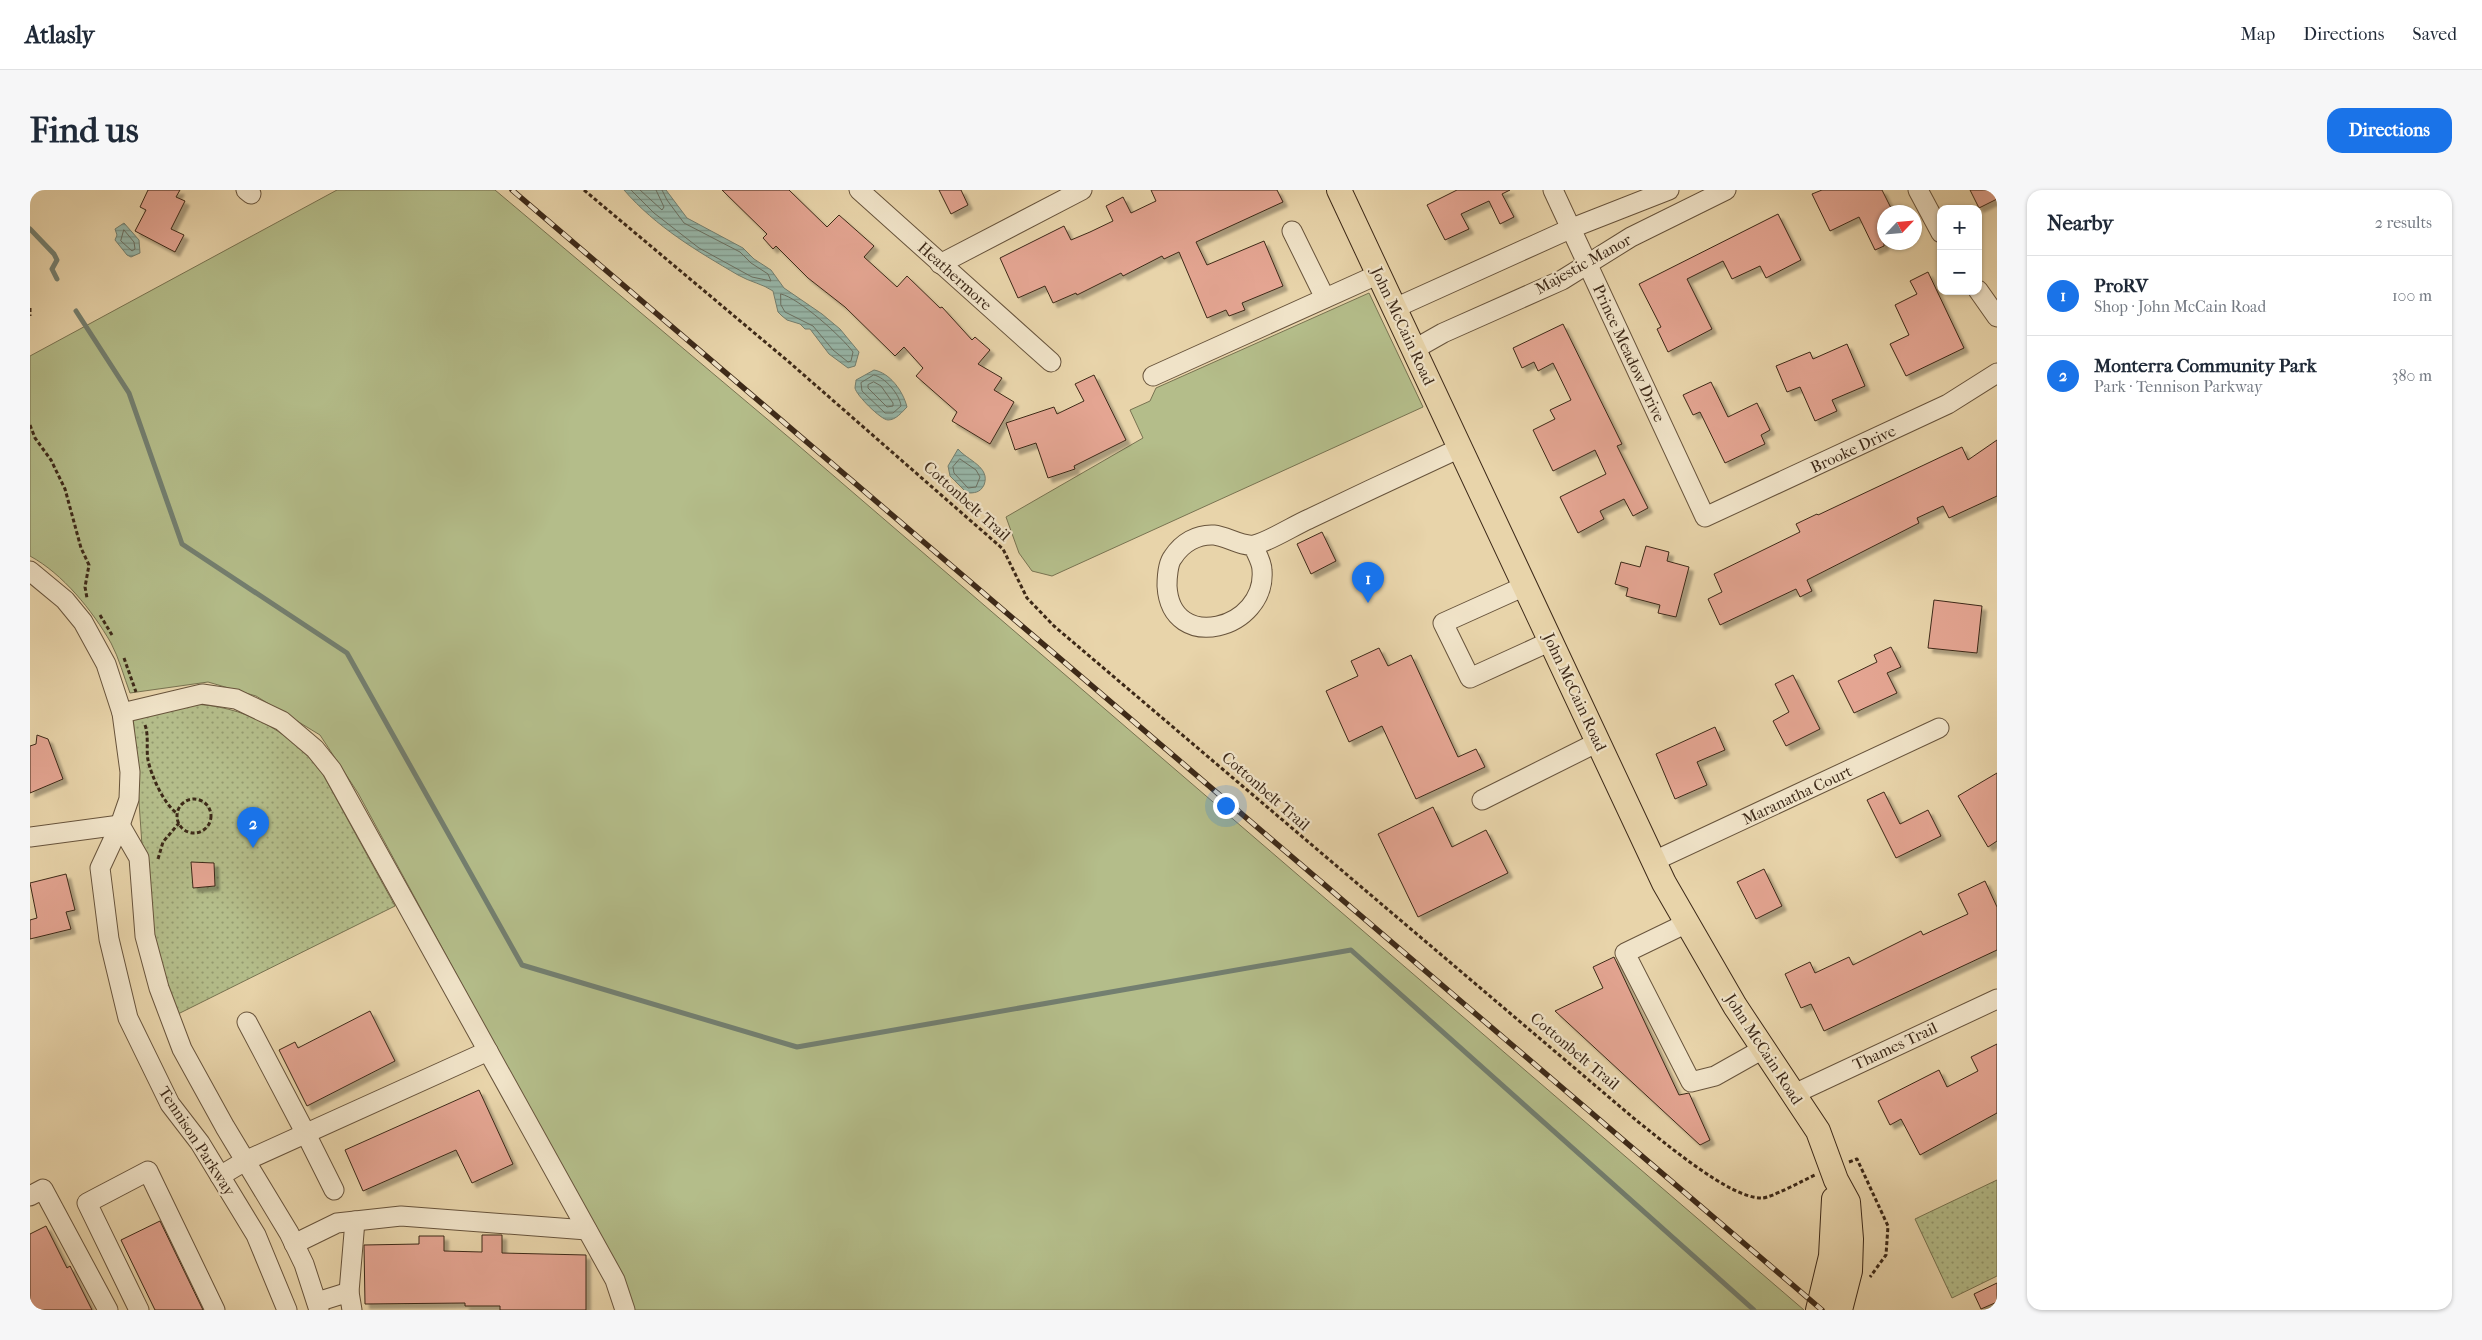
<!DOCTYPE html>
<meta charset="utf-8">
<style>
body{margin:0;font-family:"IM FELL French Canon",serif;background:#f6f6f7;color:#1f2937}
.controls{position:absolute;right:15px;top:15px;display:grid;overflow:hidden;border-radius:10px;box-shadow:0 1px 4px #0004}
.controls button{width:45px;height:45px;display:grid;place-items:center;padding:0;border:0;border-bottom:1px solid #e0e1e3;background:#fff;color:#1f2937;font:25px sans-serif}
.compass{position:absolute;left:1847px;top:15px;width:45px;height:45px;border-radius:50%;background:#fff;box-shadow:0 1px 4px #0004;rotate:64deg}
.you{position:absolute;left:1195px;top:615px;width:18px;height:18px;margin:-12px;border:4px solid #fff;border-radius:50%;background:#1a73e8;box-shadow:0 0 0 8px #1a73e833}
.badge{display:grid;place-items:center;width:32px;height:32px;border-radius:50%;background:#1a73e8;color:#fff;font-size:16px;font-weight:700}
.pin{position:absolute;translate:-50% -41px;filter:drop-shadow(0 1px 2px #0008)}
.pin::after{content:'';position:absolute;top:26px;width:18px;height:15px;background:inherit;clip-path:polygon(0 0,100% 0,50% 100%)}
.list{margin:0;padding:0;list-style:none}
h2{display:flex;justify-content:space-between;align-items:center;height:65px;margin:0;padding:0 20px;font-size:21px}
h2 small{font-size:16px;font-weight:400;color:#747a83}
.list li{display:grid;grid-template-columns:32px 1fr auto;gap:15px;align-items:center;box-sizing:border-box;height:80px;padding:0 20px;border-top:1px solid #e0e1e3}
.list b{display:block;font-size:19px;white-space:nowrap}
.list p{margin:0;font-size:16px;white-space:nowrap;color:#747a83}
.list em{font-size:16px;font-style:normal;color:#747a83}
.map{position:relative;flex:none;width:1967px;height:1120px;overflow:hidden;border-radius:15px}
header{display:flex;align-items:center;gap:30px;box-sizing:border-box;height:70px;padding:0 25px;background:#fff;border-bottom:1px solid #e0e1e3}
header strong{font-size:24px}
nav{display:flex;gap:28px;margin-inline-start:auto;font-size:18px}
.intro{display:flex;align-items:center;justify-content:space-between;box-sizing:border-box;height:120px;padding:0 30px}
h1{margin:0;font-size:35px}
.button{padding:12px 22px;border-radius:15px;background:#1a73e8;color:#fff;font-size:18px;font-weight:700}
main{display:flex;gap:30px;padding:0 30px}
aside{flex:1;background:#fff;border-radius:15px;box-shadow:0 1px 4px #0004}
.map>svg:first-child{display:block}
</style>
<header>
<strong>Atlasly</strong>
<nav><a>Map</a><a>Directions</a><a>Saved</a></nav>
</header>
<div class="intro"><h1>Find us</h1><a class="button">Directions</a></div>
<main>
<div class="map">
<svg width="1967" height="1120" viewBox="0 0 1967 1120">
<defs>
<pattern id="park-dots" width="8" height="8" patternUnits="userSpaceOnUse" patternTransform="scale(1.25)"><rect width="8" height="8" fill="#b4bd8a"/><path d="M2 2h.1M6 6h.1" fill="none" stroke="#949a70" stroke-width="1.8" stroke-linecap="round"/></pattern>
<pattern id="water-rules" width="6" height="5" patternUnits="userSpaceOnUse" patternTransform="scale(1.25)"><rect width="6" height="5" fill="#97b8ab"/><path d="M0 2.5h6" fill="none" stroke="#7c968a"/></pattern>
<filter id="shadow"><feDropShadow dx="4.5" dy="4.5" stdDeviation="1" flood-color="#0004"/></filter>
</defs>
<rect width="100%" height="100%" fill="#e8d4aa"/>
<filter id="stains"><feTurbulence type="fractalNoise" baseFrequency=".004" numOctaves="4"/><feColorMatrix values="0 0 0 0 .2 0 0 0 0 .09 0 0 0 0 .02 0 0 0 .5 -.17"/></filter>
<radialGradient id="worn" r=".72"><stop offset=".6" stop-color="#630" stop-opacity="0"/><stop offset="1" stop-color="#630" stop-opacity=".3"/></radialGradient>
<g fill="#b4bd8a" stroke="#787351">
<path d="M307 0H465L762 250 1774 1120H604L598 1100 328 603 290 545 226 506 178 492 100 503C94 487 89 468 81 453 62 420 33 384 0 366V166Z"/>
<polygon points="1339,103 1393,217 1022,386 1002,381 989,363 976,327 1113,248 1100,220 1120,211 1126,198"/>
</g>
<g fill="url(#park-dots)" stroke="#787351">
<path d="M161 514C215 516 255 539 290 579L365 716 148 824 118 743 103 524Z"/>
<polygon points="1967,990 1967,1086 1922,1108 1885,1029"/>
</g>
<g fill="url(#water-rules)" stroke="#737f70">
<path d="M594 0H636L657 28 713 58 724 69 741 80 754 98 792 124 810 139 829 162 825 176 818 178 799 164 780 139H775L770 134 757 130 752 126 748 122 743 101C733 94 720 92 708 85 667 61 626 37 594 0Z"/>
<polygon points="94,33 109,50 110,63 101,67 97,65 85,50 87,45 85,39"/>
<path d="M844 180C860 183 873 201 877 217 872 222 866 230 858 230 851 230 826 205 825 198 825 196 826 192 826 190Z"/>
<path d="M928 259C937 270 961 277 954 295 950 303 944 303 937 303L920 286 918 276Z"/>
</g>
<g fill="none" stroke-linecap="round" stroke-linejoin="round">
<g stroke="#6a7062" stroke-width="1">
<polyline points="601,0 624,23 669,58 722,87 741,91 738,84 721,73 710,62 654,33 637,10 632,0"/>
<polyline points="610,0 632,20 634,17 626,0"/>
<polygon points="94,40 104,52 105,59 102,61 91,51"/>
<path d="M751 104C769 108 812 147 823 162L821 171 818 172 803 160 783 136 755 122 751 115Z"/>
<path d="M844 185C855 187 870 205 871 216L863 223H855L832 201 831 193Z"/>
<polygon points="844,192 851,196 863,213 863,216 857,217 838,198 838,195"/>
<polygon points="930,269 946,280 950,287 946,297 938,298 924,283 923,277"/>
</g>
<g stroke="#737f70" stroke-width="5">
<polyline points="0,39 24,64 27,70 22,79 27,89"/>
<polyline points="46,121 99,203 152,354 317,463 492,775 767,857 1321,760 1724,1120"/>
</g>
</g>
<g fill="#e4a592" stroke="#3d2918" filter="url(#shadow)">
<polygon points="118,0 150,0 146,7 155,11 141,39 154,45 145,62 105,41 116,20 110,17"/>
<polygon points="692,0 759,0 797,37 809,25 844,56 834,67 867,97 877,86 910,118 912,117 942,150 945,147 960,160 948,174 972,188 964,200 984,212 960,254 922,231 927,222 886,186 893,178 874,157 865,166 815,117 778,88 746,56 743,59 733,48 737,44"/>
<polygon points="909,0 931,0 938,15 921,24"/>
<polygon points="1121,0 1247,0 1253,12 1166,52 1177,75 1234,51 1253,96 1212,113 1215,120 1199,126 1196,120 1177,128 1149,62 1134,69 1132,66 1093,86 1091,83 1047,105 1046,103 1023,113 1015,96 988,108 970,68 1034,36 1041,50 1060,42 1083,31 1076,16 1093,7 1101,23 1126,11"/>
<polygon points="1427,0 1480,0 1472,4 1484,27 1470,34 1459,11 1431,24 1439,39 1415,50 1397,15"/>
<polygon points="1792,0 1852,0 1863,22 1854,22 1854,56 1845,60 1829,27 1800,41 1782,4"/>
<polygon points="1940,0 1967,0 1967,9 1949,18"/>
<polygon points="1748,24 1771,70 1736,88 1730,76 1702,89 1693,71 1657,89 1682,139 1638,162 1627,139 1631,137 1609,94"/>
<polygon points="1898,82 1934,158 1876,186 1860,154 1879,145 1865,115 1887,104 1880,91"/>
<polygon points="1533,134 1592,254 1587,256 1618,318 1603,326 1594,309 1570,321 1574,329 1548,343 1530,307 1576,284 1565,260 1523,281 1503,240 1525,229 1520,220 1541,210 1523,173 1508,181 1504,172 1492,178 1483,158"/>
<polygon points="1817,154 1835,196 1802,210 1807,221 1785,231 1770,197 1757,202 1746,176 1780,162 1783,169"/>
<polygon points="1064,185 1096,250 1044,276 1045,279 1018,288 1006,253 985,260 976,233 1024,217 1027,224 1054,211 1045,194"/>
<polygon points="1681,192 1698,227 1727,213 1740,240 1731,245 1735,254 1695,273 1670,222 1663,225 1653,205"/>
<polygon points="1967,250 1967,306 1919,328 1913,316 1887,328 1889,333 1777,390 1782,401 1770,407 1766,399 1690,435 1678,409 1692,402 1684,384 1770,342 1766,334 1787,324 1788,325 1932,257 1938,270"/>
<polygon points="1292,342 1306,371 1281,384 1267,354"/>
<polygon points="1616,356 1639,362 1637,371 1659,377 1646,427 1628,423 1630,415 1596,406 1598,398 1585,394 1591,372 1610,377"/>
<polygon points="1904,410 1952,416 1947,463 1898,458"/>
<polygon points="1861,457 1871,477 1857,483 1867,503 1824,523 1808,491 1847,472 1844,465"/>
<polygon points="1349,458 1358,476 1381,465 1428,567 1446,559 1455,577 1386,609 1352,536 1319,552 1296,501 1328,486 1321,471"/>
<polygon points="1763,485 1790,539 1756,556 1743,531 1759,522 1745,494"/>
<polygon points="1685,537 1695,560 1667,572 1677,595 1645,609 1626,564"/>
<polygon points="7,545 18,549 33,589 0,603 0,556 6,554"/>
<polygon points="1967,583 1967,651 1958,657 1928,606"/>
<polygon points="1854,602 1870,634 1898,620 1911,646 1866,668 1837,610"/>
<polygon points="1403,617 1422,657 1456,640 1478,683 1388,727 1348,644"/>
<polygon points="161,672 184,673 185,696 163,698"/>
<polygon points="1734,679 1752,716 1726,729 1707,692"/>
<polygon points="36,684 45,720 36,722 41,739 0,749 0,730 7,728 0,693"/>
<polygon points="1955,691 1967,717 1967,760 1794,841 1781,814 1771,818 1755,784 1780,772 1785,783 1819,767 1823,775 1891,741 1893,745 1938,724 1928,704"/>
<polygon points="1584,767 1649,905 1659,903 1680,950 1670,955 1525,821 1573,798 1563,777"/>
<polygon points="340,821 365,871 277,916 249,860 265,852 268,858"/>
<polygon points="1967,854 1967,923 1890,965 1871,929 1860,935 1848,911 1909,880 1917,897 1948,881 1941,867"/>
<polygon points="449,900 483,974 442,993 426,960 333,1001 315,960"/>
<polygon points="130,1031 173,1120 125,1120 91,1050"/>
<polygon points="16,1036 37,1078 40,1076 62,1120 0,1120 0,1044"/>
<polygon points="452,1045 472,1045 472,1063 556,1065 556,1120 470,1120 470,1116 435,1116 435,1113 335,1114 334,1055 389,1054 389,1046 414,1046 414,1061 452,1062"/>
<polygon points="1967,1093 1967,1112 1951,1119 1944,1104"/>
</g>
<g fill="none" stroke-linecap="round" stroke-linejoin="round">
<g stroke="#68543c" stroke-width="21">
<g id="minor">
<polyline points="216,0 221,4"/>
<polyline points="829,0 1021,172"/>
<polyline points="1523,0 1675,327 1918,214 1967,183"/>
<polyline points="1888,0 1911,43"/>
<polyline points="1262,41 1295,108"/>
<polyline points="910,74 1052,0"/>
<polyline points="1948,100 1967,127"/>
<polyline points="1365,118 1542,38 1639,0"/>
<polyline points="1383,160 1413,143 1532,90 1601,47 1696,0"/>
<polyline points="1123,186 1349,84"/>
<path d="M1223 355C1226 363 1232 372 1232 380 1237 439 1141 465 1137 396 1137 388 1138 373 1143 367 1152 353 1167 344 1184 345 1196 346 1212 357 1224 355 1238 352 1265 335 1279 329 1329 305 1380 281 1430 258"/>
<polyline points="0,381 35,410 53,432 76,474 92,523 100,582 99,609 90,635 70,678 79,749 98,828 140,914 170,953 226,1045 257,1120"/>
<polyline points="1495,396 1413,433 1440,488 1521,451"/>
<polyline points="92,523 172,504 206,509 252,531 285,559 302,580 585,1090 595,1120"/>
<polyline points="1452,610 1568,552"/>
<polyline points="90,635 109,668 115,746 129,798 152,859 195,937 259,1043 274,1074 289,1120"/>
<polyline points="0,647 90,635"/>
<polyline points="1624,671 1909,538"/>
<polyline points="1657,733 1595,763 1661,892 1685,886 1733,859"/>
<polyline points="217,832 276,944 304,1000"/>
<polyline points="1764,904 1967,809"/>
<polyline points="190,986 215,971 458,861"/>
<polyline points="0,1006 13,999 78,1120"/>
<polyline points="264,1054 307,1033 371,1026 557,1040"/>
<polyline points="319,1102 325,1031"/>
<polyline points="287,1112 319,1102 322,1120"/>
<polyline points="109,1120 57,1013 118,981 185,1120"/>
</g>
</g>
<g stroke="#3d2918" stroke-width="26">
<g id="major">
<polyline points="1309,0 1634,693 1705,816 1788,941 1806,990 1818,1012 1821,1049 1820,1081 1810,1120"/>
<polyline points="1788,1120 1801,1066 1804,1009"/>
</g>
</g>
<g stroke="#3d2918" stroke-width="3" stroke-dasharray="4 2.5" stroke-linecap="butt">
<path d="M554 0 759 172 973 359 997 408 1024 436 1607 931C1633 951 1700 1009 1732 1008 1741 1008 1774 990 1785 985"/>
<polyline points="0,118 0,126"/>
<polyline points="0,235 5,248 21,270 35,299 51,358 59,375 55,397 57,408"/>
<polyline points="70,425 82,445"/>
<polyline points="94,468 106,502"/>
<path d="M115 535C119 546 116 559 118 570 121 585 134 615 148 624"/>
<circle cx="164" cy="626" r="17"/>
<polyline points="128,669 133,652 149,633"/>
<polyline points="1819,972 1827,969 1858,1036 1856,1065 1840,1087"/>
</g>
<use href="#minor" stroke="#f0e3c8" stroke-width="19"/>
<use href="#major" stroke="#e8d4aa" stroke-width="24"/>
<g stroke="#3d2918" stroke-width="5.5">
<polyline id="rail" points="482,0 1792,1120"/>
</g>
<use href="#rail" stroke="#f0e3c8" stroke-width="4" stroke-dasharray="11" stroke-linecap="butt"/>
</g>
<g text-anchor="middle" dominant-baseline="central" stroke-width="4.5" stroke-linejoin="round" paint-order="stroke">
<g font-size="16" fill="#3d2918" stroke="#f0e3c8">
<text transform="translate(1553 74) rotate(-29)">Majestic Manor</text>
<text transform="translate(925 86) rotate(42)">Heathermore</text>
<text transform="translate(1373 136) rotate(65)">John McCain Road</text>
<text transform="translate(1599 163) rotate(65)">Prince Meadow Drive</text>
<text transform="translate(1823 259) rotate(-25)">Brooke Drive</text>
<text transform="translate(937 311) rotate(42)">Cottonbelt Trail</text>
<text transform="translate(1545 502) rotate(65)">John McCain Road</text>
<text transform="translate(1236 601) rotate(41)">Cottonbelt Trail</text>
<text transform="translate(1767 605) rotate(-25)">Maranatha Court</text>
<text transform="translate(1865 856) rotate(-25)">Thames Trail</text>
<text transform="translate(1734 859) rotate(57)">John McCain Road</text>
<text transform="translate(1545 861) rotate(40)">Cottonbelt Trail</text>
<text transform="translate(167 951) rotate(57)">Tennison Parkway</text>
</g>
</g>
<rect width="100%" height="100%" filter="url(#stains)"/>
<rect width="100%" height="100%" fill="url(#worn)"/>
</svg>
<div class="controls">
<button>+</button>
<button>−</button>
</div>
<svg class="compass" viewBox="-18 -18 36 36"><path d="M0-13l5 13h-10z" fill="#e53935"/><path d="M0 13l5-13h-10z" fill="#747a83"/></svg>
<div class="you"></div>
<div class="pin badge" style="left:1338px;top:413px">1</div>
<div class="pin badge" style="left:223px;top:658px">2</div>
</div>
<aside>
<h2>Nearby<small>2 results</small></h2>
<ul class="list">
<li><span class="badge">1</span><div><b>ProRV</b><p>Shop · John McCain Road</p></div><em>100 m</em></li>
<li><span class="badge">2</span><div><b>Monterra Community Park</b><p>Park · Tennison Parkway</p></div><em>380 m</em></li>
</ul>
</aside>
</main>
